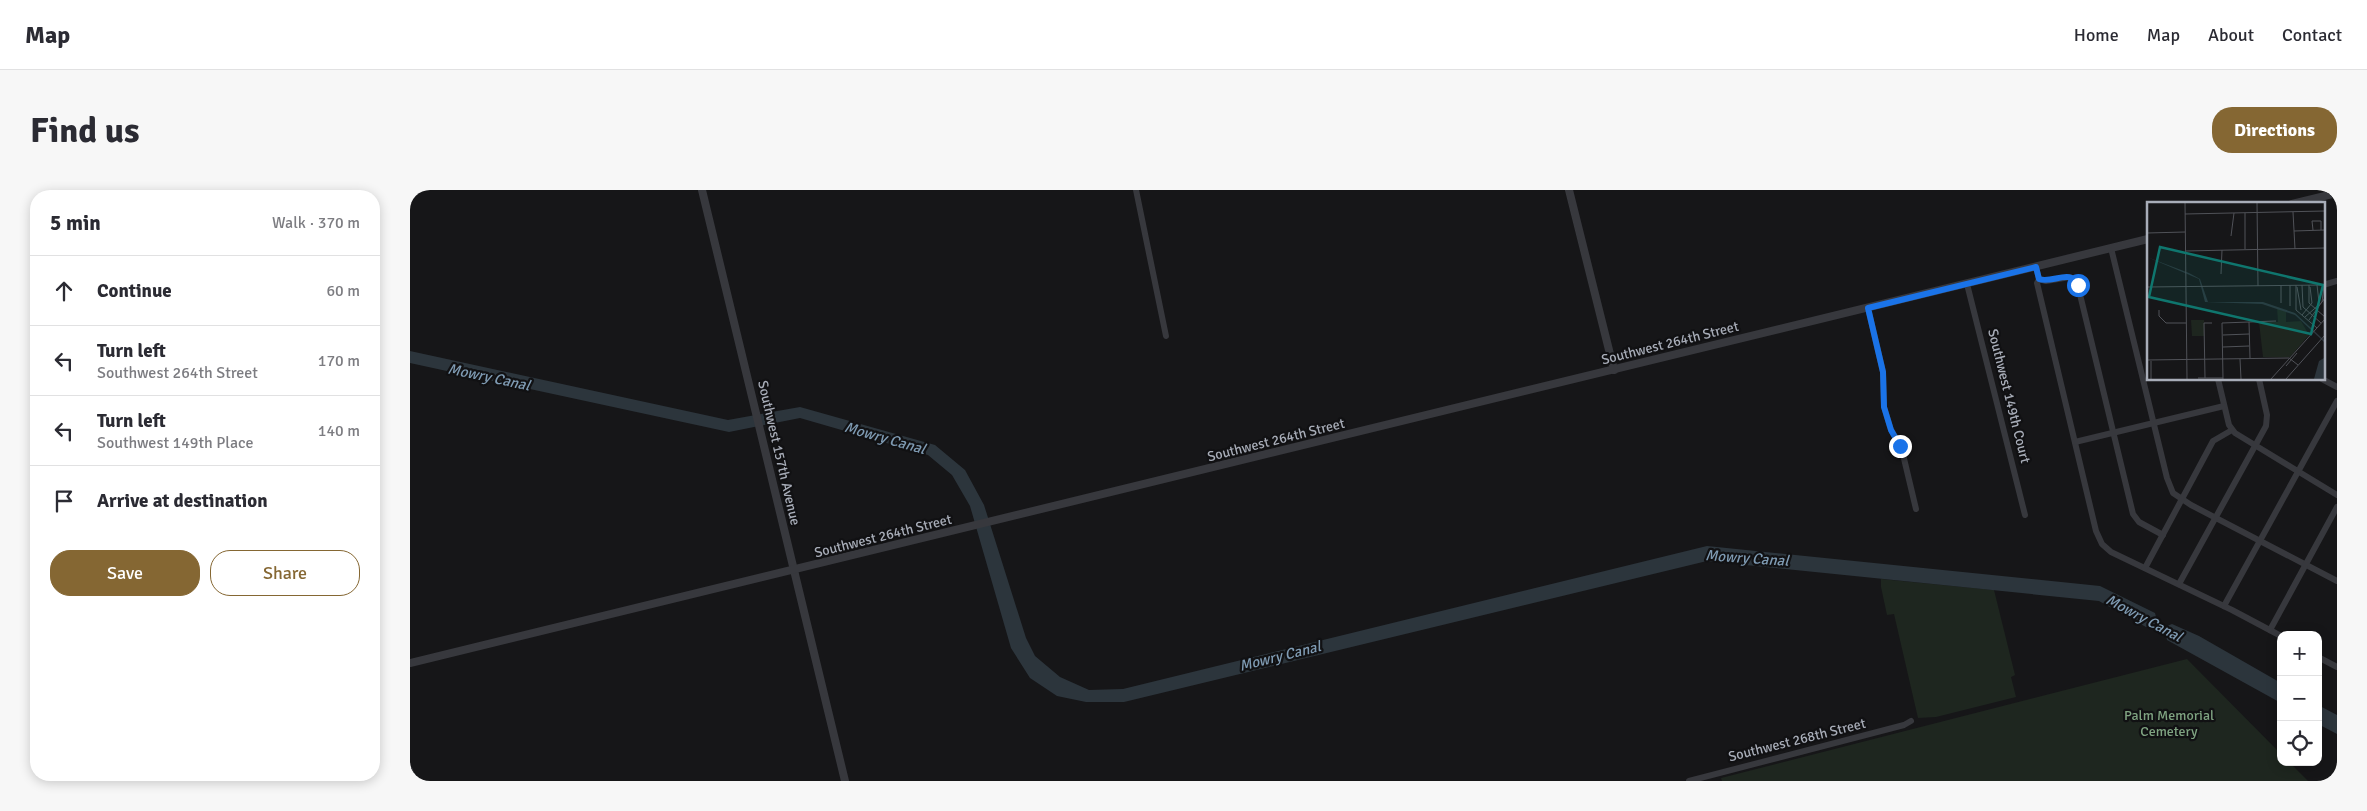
<!DOCTYPE html>
<meta charset="utf-8">
<style>
body{margin:0;font-family:Signika,sans-serif;background:#f7f7f7;color:#2b2b33}
.controls{position:absolute;right:15px;bottom:15px;display:grid;overflow:hidden;border-radius:10px;box-shadow:0 2px 12px #0003}
.controls button{width:45px;height:45px;display:grid;place-items:center;padding:0;border:0;border-bottom:1px solid #e1e1e2;background:#fff;color:#2b2b33;font:25px sans-serif}
.stop{position:absolute;width:15px;height:15px;margin:-11px;border:4px solid #1a73e8;border-radius:50%;background:#fff}
.stop.end{background:#1a73e8;border-color:#fff;box-shadow:0 1px 5px #0008}
.list{margin:0;padding:0;list-style:none}
h2{display:flex;justify-content:space-between;align-items:center;height:65px;margin:0;padding:0 20px;font-size:21px}
h2 small{font-size:16px;font-weight:400;color:#7c7c81}
.list li{display:grid;grid-template-columns:32px 1fr auto;gap:15px;align-items:center;box-sizing:border-box;height:70px;padding:0 20px;border-top:1px solid #e1e1e2}
.list b{display:block;font-size:19px;white-space:nowrap}
.list p{margin:0;font-size:16px;white-space:nowrap;color:#7c7c81}
.list em{font-size:16px;font-style:normal;color:#7c7c81}
.actions{display:flex;gap:10px;padding:15px 20px}
.actions a{flex:1;padding:11px 0;border:1px solid #856733;border-radius:20px;text-align:center;font-size:18px;color:#856733}
.actions .main{background:#856733;color:#fff}
.icon{flex:none;width:28px;height:28px;fill:none;stroke:currentColor;stroke-width:2;stroke-linecap:round;stroke-linejoin:round}
.map{position:relative;flex:none;width:1927px;height:591px;overflow:hidden;border-radius:20px}
header{display:flex;align-items:center;gap:30px;box-sizing:border-box;height:70px;padding:0 25px;background:#fff;border-bottom:1px solid #e1e1e2}
header strong{font-size:24px}
nav{display:flex;gap:28px;margin-inline-start:auto;font-size:18px}
.intro{display:flex;align-items:center;justify-content:space-between;box-sizing:border-box;height:120px;padding:0 30px}
h1{margin:0;font-size:35px}
.button{padding:12px 22px;border-radius:20px;background:#856733;color:#fff;font-size:18px;font-weight:700}
main{display:flex;gap:30px;padding:0 30px}
aside{flex:1;background:#fff;border-radius:20px;box-shadow:0 2px 12px #0003}
.map>svg:first-child{display:block}
</style>
<header>
<strong>Map</strong>
<nav><a>Home</a><a>Map</a><a>About</a><a>Contact</a></nav>
</header>
<div class="intro"><h1>Find us</h1><a class="button">Directions</a></div>
<main>
<aside>
<h2>5 min<small>Walk · 370 m</small></h2>
<ul class="list">
<li><svg class="icon" aria-label="ahead" viewBox="0 0 24 24"><path d="M12 20V5M6 11l6-6 6 6"/></svg><div><b>Continue</b></div><em>60 m</em></li>
<li><svg class="icon" aria-label="left" viewBox="0 0 24 24"><path d="M17 20v-9H6M10 6l-5 5 5 5"/></svg><div><b>Turn left</b><p>Southwest 264th Street</p></div><em>170 m</em></li>
<li><svg class="icon" aria-label="left" viewBox="0 0 24 24"><path d="M17 20v-9H6M10 6l-5 5 5 5"/></svg><div><b>Turn left</b><p>Southwest 149th Place</p></div><em>140 m</em></li>
<li><svg class="icon" aria-label="arrive" viewBox="0 0 24 24"><path d="M6 21V4h12l-3 4 3 4H6"/></svg><div><b>Arrive at destination</b></div></li>
</ul>
<div class="actions"><a class="main">Save</a><a>Share</a></div>
</aside>
<div class="map">
<svg width="1927" height="591" viewBox="0 0 1927 591">
<rect width="100%" height="100%" fill="#161618"/>
<g fill="#1e261f">
<polygon points="1471,389 1584,400 1605,485 1601,487 1606,507 1526,527 1508,528 1484,424 1477,425 1471,397"/>
<polygon points="1777,469 1871,564 1871,572 1879,572 1898,591 1312,591 1311,588"/>
</g>
<g fill="#2c353c">
<polygon points="0,161 318,230 390,217 525,255 555,280 574,315 616,448 625,466 650,487 679,500 713,499 1297,356 1690,396 1745,423 1747,431 1757,436 1762,434 1789,446 1871,493 1871,513 1757,450 1755,440 1745,434 1736,437 1689,411 1297,371 714,512 676,512 647,506 620,488 601,458 560,316 542,285 518,265 390,228 319,242 0,173"/>
<polygon points="1908,515 1927,525 1927,544 1908,534"/>
</g>
<g fill="none" stroke-linecap="round" stroke-linejoin="round">
<g stroke="#37383d" stroke-width="6">
<polyline points="726,0 756,146"/>
<polyline points="1701,58 1757,288 1763,303 1781,315 1927,391"/>
<polyline points="1626,77 1629,89 1627,93 1686,341 1692,354 1701,362 1822,420 1871,446"/>
<polyline points="1629,89 1636,91 1660,87 1667,92 1723,324 1729,332 1753,345"/>
<polyline points="1557,94 1615,325"/>
<polyline points="1913,95 1927,91"/>
<polyline points="1458,118 1473,182 1474,217 1481,240 1491,256 1506,319"/>
<polyline points="1808,189 1819,235 1825,243 1927,305"/>
<polyline points="1912,189 1927,197"/>
<polyline points="1665,252 1814,216"/>
<polyline points="1735,378 1803,251 1822,240"/>
<polyline points="1769,394 1856,236 1857,225 1849,189"/>
<polyline points="1814,416 1927,211"/>
<polyline points="1860,440 1927,317"/>
<polyline points="1908,467 1927,477"/>
<polyline points="0,580 3,591"/>
<polyline points="1279,591 1494,535 1501,531"/>
</g>
<g stroke="#37383d" stroke-width="8">
<polyline points="292,0 435,591"/>
<polyline points="1159,0 1204,180"/>
<polyline points="1882,14 1927,3"/>
<polyline points="0,473 1738,49"/>
</g>
</g>
<g fill="none" stroke-linecap="round" stroke-linejoin="round">
<path stroke="#1a73e8" stroke-width="6" d="M1490 256 1481 240 1474 217 1473 182 1458 118 1626 77 1629 89C1642 94 1661 78 1668 95"/>
</g>
<g text-anchor="middle" dominant-baseline="central" stroke-width="4.5" stroke-linejoin="round" paint-order="stroke">
<g font-size="14" fill="#a8adb8" stroke="#111113">
<text transform="translate(1260 153) rotate(-14)">Southwest 264th Street</text>
<text transform="translate(1599 206) rotate(76)">Southwest 149th Court</text>
<text transform="translate(866 250) rotate(-14)">Southwest 264th Street</text>
<text transform="translate(369 263) rotate(77)">Southwest 157th Avenue</text>
<text transform="translate(473 346) rotate(-14)">Southwest 264th Street</text>
<text transform="translate(1387 550) rotate(-14)">Southwest 268th Street</text>
</g>
<g font-size="14" fill="#7fa381" stroke="#111113">
<text x="1759" y="525">Palm Memorial<tspan x="1759" dy="16">Cemetery</tspan></text>
</g>
<g font-size="15" font-style="italic" fill="#7f9bb3" stroke="#111113">
<text transform="translate(79 187) rotate(12)">Mowry Canal</text>
<text transform="translate(475 248) rotate(16)">Mowry Canal</text>
<text transform="translate(1337 368) rotate(4)">Mowry Canal</text>
<text transform="translate(1734 428) rotate(28)">Mowry Canal</text>
<text transform="translate(870 466) rotate(-14)">Mowry Canal</text>
</g>
</g>
<g transform="translate(1737 12)">
<rect width="178" height="178" fill="#161618"/>
<path d="M130 106 139 110V120L154 119 162 133 143 155H116L112 120H131ZM44 118H57V134H45Z" fill="#1e261f"/>
<path d="M0 55 42 71 53 77 61 100H116L148 111 177 138V140L148 113 115 102 58 100 52 77ZM177 156V177H167L172 159Z" fill="#2c353c"/>
<path fill="none" stroke="#505258" stroke-width="1" d="M38 0 40 177M110 0 111 84M146 10 148 47M98 11V47M38 12 178 9M166 28 165 19H174V28M147 29 178 28M0 31 38 30M84 34 87 11M38 49 178 46M74 72 75 48M134 83V101M143 83V104M149 83V108L170 126M155 83 156 105 174 121M162 83V101L178 115M170 83 172 100M177 83 175 100 178 96M0 85 178 83M150 85 154 108M12 108V114L19 121H39M155 113 165 101 163 85M158 115 175 100 162 118M102 120 103 156M76 133 102 132M76 145 102 144M93 157 94 177M0 158 142 156 151 163M4 159V177M139 164 150 151M51 176H76M58 176 57 121H65M76 177 75 121 129 119M124 177 178 117M139 177 178 133"/>
<path fill="#0f766e" fill-opacity="0.15" stroke="#0f766e" stroke-width="2.5" d="M13 45 176 83 164 132 2 95Z"/>
<rect width="178" height="178" fill="none" stroke="#a8adb8" stroke-width="2.5"/>
</g>
</svg>
<div class="controls">
<button>+</button>
<button>−</button>
<button><svg class="icon" aria-label="locate" viewBox="0 0 24 24"><circle cx="12" cy="12" r="6"/><path d="M12 2v4M12 18v4M2 12h4M18 12h4"/></svg></button>
</div>
<div class="stop" style="left:1668px;top:95px"></div>
<div class="stop end" style="left:1490px;top:256px"></div>
</div>
</main>
